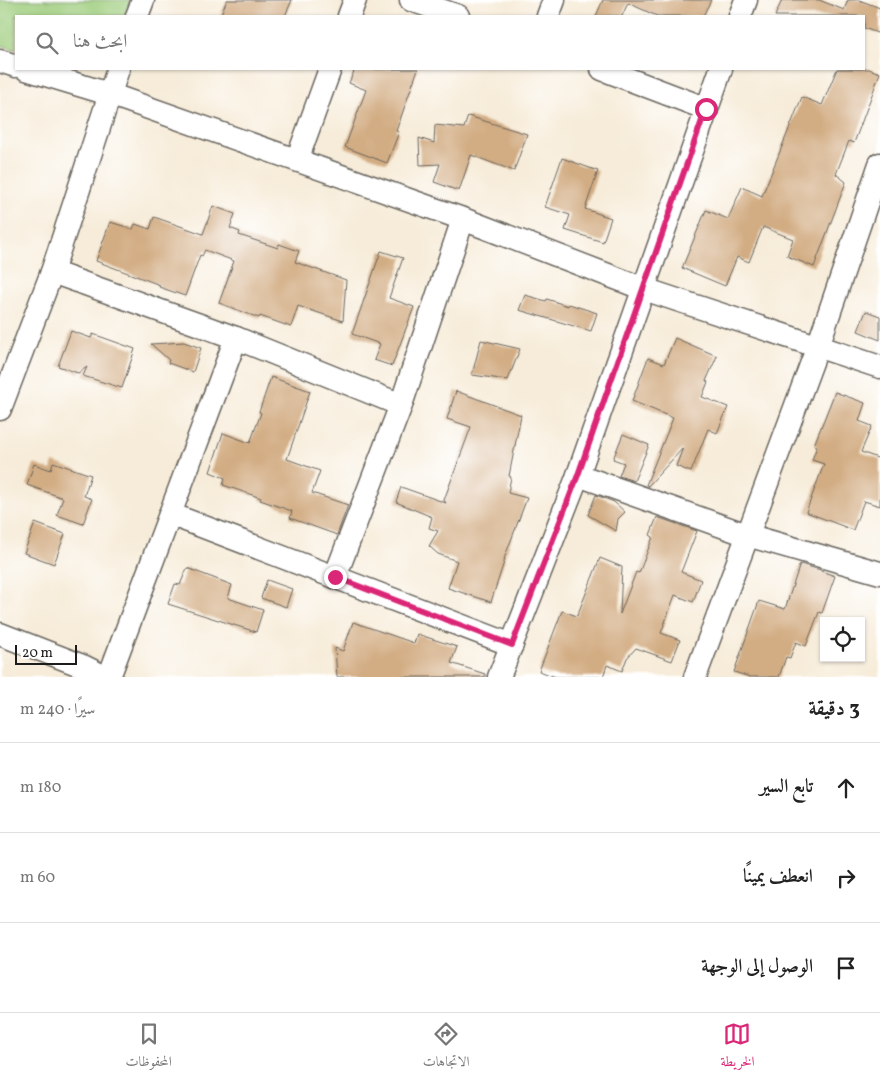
<!DOCTYPE html>
<html lang="ar">
<meta charset="utf-8">
<style>
body{margin:0;font-family:Vollkorn,Amiri,serif;background:#f6f6f6;color:#222;direction:rtl}
.controls{position:absolute;right:15px;bottom:15px;display:grid;overflow:hidden;border-radius:0px;box-shadow:0 1px 4px #0004}
.controls button{width:45px;height:45px;display:grid;place-items:center;padding:0;border:0;border-bottom:1px solid #e0e0e0;background:#fff;color:#222;font:25px sans-serif}
.scale{position:absolute;left:15px;bottom:12px;width:62px;box-sizing:border-box;padding-left:5px;border:2px solid #1c1c1c;border-top:0;font-size:14px;line-height:18px;white-space:nowrap;color:#1c1c1c;-webkit-text-stroke:4px #fff;paint-order:stroke}
.stop{position:absolute;width:15px;height:15px;margin:-11px;border:4px solid #db2777;border-radius:50%;background:#fff}
.stop.end{background:#db2777;border-color:#fff;box-shadow:0 1px 5px #0008}
.list{margin:0;padding:0;list-style:none}
h2{display:flex;justify-content:space-between;align-items:center;height:65px;margin:0;padding:0 20px;font-size:21px}
h2 small{font-size:16px;font-weight:400;color:#767676}
.list li{display:grid;grid-template-columns:32px 1fr auto;gap:15px;align-items:center;box-sizing:border-box;height:90px;padding:0 20px;border-top:1px solid #e0e0e0}
.list b{display:block;font-size:19px;white-space:nowrap}
.list em{font-size:16px;font-style:normal;color:#767676}
.icon{flex:none;width:28px;height:28px;fill:none;stroke:currentColor;stroke-width:2;stroke-linecap:round;stroke-linejoin:round}
.map{position:relative;flex:none;width:880px;height:677px;overflow:hidden;direction:ltr}
.search{position:absolute;background:#fff;box-shadow:0 1px 4px #0004;left:15px;right:15px;top:15px;height:55px;display:flex;align-items:center;gap:12px;box-sizing:border-box;padding:0 18px;border-radius:0px;color:#767676;font-size:19px}
.sheet{height:335px;background:#fff}
nav{display:flex;justify-content:space-around;align-items:center;box-sizing:border-box;height:70px;border-top:1px solid #e0e0e0;background:#fff;font-size:14px;color:#767676}
nav a{display:grid;justify-items:center;gap:2px}
nav .on{color:#db2777}
.map>svg:first-child{display:block}
</style>
<div class="map">
<svg width="880" height="677" viewBox="0 0 880 677">
<rect width="100%" height="100%" fill="#fff"/>
<filter id="ink" filterUnits="userSpaceOnUse"><feTurbulence type="fractalNoise" baseFrequency=".02" numOctaves="2"/><feDisplacementMap in="SourceGraphic" scale="10" xChannelSelector="R" yChannelSelector="G"/><feConvolveMatrix kernelMatrix="1 2 1 2 8 2 1 2 1" color-interpolation-filters="sRGB"/></filter>
<filter id="wash" filterUnits="userSpaceOnUse"><feTurbulence type="fractalNoise" baseFrequency=".0096" numOctaves="4" result="noise"/><feDisplacementMap in="SourceGraphic" scale="20" xChannelSelector="R" yChannelSelector="G"/><feGaussianBlur stdDeviation="1.12" result="paint"/><feColorMatrix in="noise" values="0 0 0 0 0 0 0 0 0 0 0 0 0 0 0 0 0 1.4 0 .05"/><feComposite in="paint" operator="in"/></filter>
<g filter="url(#wash)">
<rect width="100%" height="100%" fill="#f7ecd9"/>
<polygon fill="#9dcc7b" stroke="#5c744c" points="0,0 130,0 124,16 16,16 16,50 0,45"/>
<g id="blocks">
<g fill="#d2ac82">
<polygon points="227,0 292,0 285,16 220,16"/>
<polygon points="603,0 711,0 703,16 657,16 628,3 622,16 596,16"/>
<polygon points="782,0 819,0 844,10 848,0 859,0 880,8 880,34 864,28 864,16 775,16"/>
<polygon points="355,69 418,69 396,131 399,132 387,163 345,147 366,90 349,83"/>
<polygon points="837,69 869,69 880,73 854,143 849,141 836,174 846,182 814,267 787,256 793,239 763,227 749,262 737,257 725,286 682,268 706,210 728,219 742,187 762,196 802,97 822,105"/>
<polygon points="468,116 527,134 514,171 471,155 459,191 434,182 440,164 420,165 419,138 434,143 435,125 464,128"/>
<polygon points="562,158 598,171 585,209 611,218 603,242 565,230 570,215 545,207"/>
<polygon points="213,206 235,214 230,228 240,232 239,235 278,248 279,244 299,251 295,262 346,280 343,321 298,306 291,327 260,316 259,318 219,303 234,261 205,250 202,256 200,255 185,296 159,287 160,285 96,261 110,222 133,229 135,224 150,229 154,217 203,234"/>
<polygon points="381,251 403,258 389,298 414,307 392,366 374,360 380,344 352,334"/>
<polygon points="525,295 546,301 547,299 568,306 569,304 597,313 591,331 519,310"/>
<polygon points="866,311 880,316 880,340 858,331"/>
<polygon points="71,331 91,338 93,334 135,349 122,388 83,376 87,367 78,373 58,366"/>
<polygon points="675,338 717,356 706,381 708,382 702,397 728,407 717,433 708,429 691,472 676,466 683,448 648,486 646,485 673,418 632,401 648,358 664,364"/>
<polygon points="481,340 520,349 508,380 472,375"/>
<polygon points="184,342 201,348 193,372 168,363 169,360 151,344"/>
<polygon points="271,377 310,391 287,459 320,471 312,493 348,505 337,535 290,518 292,511 260,500 261,498 223,485 225,478 210,472 223,433 250,443 261,413 259,412"/>
<polygon points="456,391 521,415 509,476 511,477 508,493 527,498 504,559 505,559 491,602 448,588 457,561 438,554 429,546 438,531 429,528 432,517 396,502 401,487 446,503 444,500 471,427 447,419"/>
<polygon points="835,392 865,403 859,421 872,426 861,452 880,459 880,506 864,501 853,530 806,512 824,464 812,460 817,446 814,445"/>
<polygon points="623,434 649,445 634,481 619,476 624,463 613,459"/>
<polygon points="53,462 91,475 84,496 92,499 83,524 57,515 63,498 27,485 34,464 51,470"/>
<polygon points="596,495 614,502 625,512 618,519 616,531 588,515"/>
<polygon points="657,517 697,531 681,572 701,580 693,602 675,595 661,633 680,640 672,661 636,648 627,658 622,671 607,665 603,677 556,677 539,671 562,611 577,616 600,558 622,567 620,614 636,572 639,573 653,537 650,535"/>
<polygon points="35,523 65,534 54,564 24,553"/>
<polygon points="800,564 821,570 821,571 835,576 822,613 819,612 806,646 796,642 790,658 786,657 779,677 750,677 734,672 759,601 785,609"/>
<polygon points="187,568 232,585 228,598 263,610 256,632 168,604 175,584 180,585"/>
<polygon points="267,580 292,589 286,607 261,598"/>
<polygon points="353,622 414,643 417,634 457,647 451,663 485,674 485,677 337,677 335,648 343,651"/>
</g>
</g>
</g>
<g filter="url(#ink)">
<use href="#blocks" fill-opacity="0" stroke="#69655e" stroke-width="1"/>
<g fill="none" stroke-linecap="round" stroke-linejoin="round">
<g stroke="#69655e" stroke-width="25">
<g id="minor">
<polyline points="411,0 458,16"/>
<polyline points="137,16 143,0"/>
<polyline points="349,16 355,0"/>
<polyline points="548,16 554,0"/>
<polyline points="740,16 746,0"/>
<polyline points="0,61 16,66"/>
<polyline points="26,69 109,94 463,219 644,289 880,367"/>
<polyline points="602,69 707,109"/>
<polyline points="297,160 330,69"/>
<polyline points="52,272 236,338 401,405"/>
<polyline points="0,409 52,272 118,69"/>
<polyline points="578,475 747,535 880,573"/>
<polyline points="170,514 512,645"/>
<polyline points="335,577 401,405 463,219"/>
<polyline points="0,634 85,667 105,677"/>
<polyline points="109,677 236,338"/>
<polyline points="499,677 578,475 721,69"/>
<polyline points="695,677 818,346 880,164"/>
</g>
</g>
<use href="#minor" stroke="#fff" stroke-width="22"/>
</g>
</g>
<g fill="none" stroke-linecap="round" stroke-linejoin="round" filter="url(#ink)">
<polyline stroke="#db2777" stroke-width="6" points="335,577 512,645 578,475 706,109"/>
</g>
</svg>
<div class="controls">
<button><svg class="icon" aria-label="locate" viewBox="0 0 24 24"><circle cx="12" cy="12" r="6"/><path d="M12 2v4M12 18v4M2 12h4M18 12h4"/></svg></button>
</div>
<div class="scale">20 m</div>
<div class="stop" style="left:706px;top:109px"></div>
<div class="stop end" style="left:335px;top:577px"></div>
<div class="search"><svg class="icon" aria-label="search" viewBox="0 0 24 24"><circle cx="10" cy="10" r="6"/><path d="M15 15l6 6"/></svg>ابحث هنا</div>
</div>
<section class="sheet">
<h2>3 دقيقة<small>سيرًا · 240 m</small></h2>
<ul class="list">
<li><svg class="icon" aria-label="ahead" viewBox="0 0 24 24"><path d="M12 20V5M6 11l6-6 6 6"/></svg><div><b>تابع السير</b></div><em>180 m</em></li>
<li><svg class="icon" aria-label="right" viewBox="0 0 24 24"><path d="M7 20v-9h11M14 6l5 5-5 5"/></svg><div><b>انعطف يمينًا</b></div><em>60 m</em></li>
<li><svg class="icon" aria-label="arrive" viewBox="0 0 24 24"><path d="M6 21V4h12l-3 4 3 4H6"/></svg><div><b>الوصول إلى الوجهة</b></div></li>
</ul>
</section>
<nav>
<a class="on"><svg class="icon" aria-label="map" viewBox="0 0 24 24"><path d="M3 6l6-2 6 2 6-2v14l-6 2-6-2-6 2zM9 4v14M15 6v14"/></svg>الخريطة</a>
<a><svg class="icon" aria-label="directions" viewBox="0 0 24 24"><path d="M12 3l9 9-9 9-9-9zM9 14v-3h6M13 9l2 2-2 2"/></svg>الاتجاهات</a>
<a><svg class="icon" aria-label="saved" viewBox="0 0 24 24"><path d="M7 4h10v16l-5-4-5 4z"/></svg>المحفوظات</a>
</nav>
